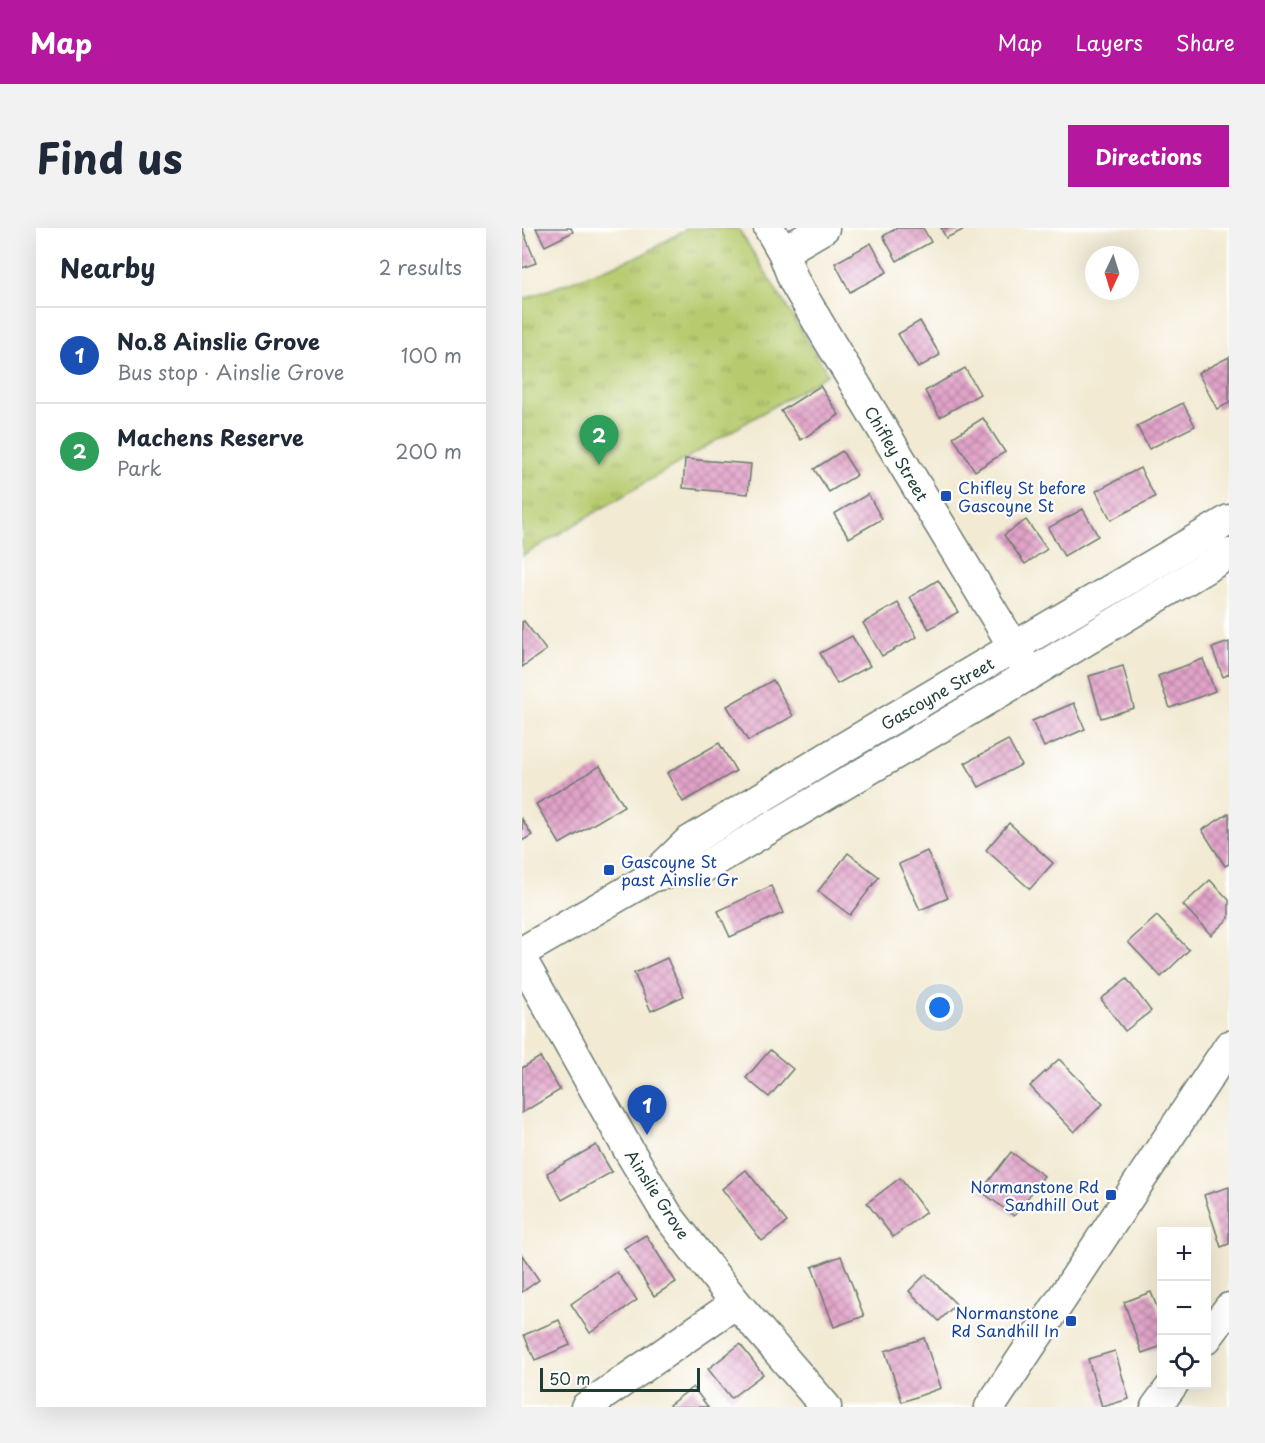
<!DOCTYPE html>
<meta charset="utf-8">
<style>
body{margin:0;font-family:"Playpen Sans",sans-serif;background:#f2f2f3;color:#1f2937}
.controls{position:absolute;right:18px;bottom:18px;display:grid;overflow:hidden;border-radius:0px;box-shadow:0 6px 24px #0002}
.controls button{width:54px;height:54px;display:grid;place-items:center;padding:0;border:0;border-bottom:2px solid #e0e1e3;background:#fff;color:#1f2937;font:30px sans-serif}
.compass{position:absolute;left:563px;top:18px;width:54px;height:54px;border-radius:50%;background:#fff;box-shadow:0 6px 24px #0002;rotate:184deg}
.scale{position:absolute;left:18px;bottom:15px;width:160px;box-sizing:border-box;padding-left:6px;border:3px solid #1f3d34;border-top:0;font-size:16px;line-height:21px;white-space:nowrap;color:#1f3d34;-webkit-text-stroke:4px #fff;paint-order:stroke}
.you{position:absolute;left:418px;top:780px;width:21px;height:21px;margin:-15px;border:4px solid #fff;border-radius:50%;background:#1a73e8;box-shadow:0 0 0 9px #1a73e833}
.badge{display:grid;place-items:center;width:39px;height:39px;border-radius:50%;background:#b5179e;color:#fff;font-size:20px;font-weight:700}
.pin{position:absolute;translate:-50% -50px;filter:drop-shadow(0 2px 3px #0008)}
.pin::after{content:'';position:absolute;top:32px;width:21px;height:18px;background:inherit;clip-path:polygon(0 0,100% 0,50% 100%)}
.list{margin:0;padding:0;list-style:none}
h2{display:flex;justify-content:space-between;align-items:center;height:78px;margin:0;padding:0 24px;font-size:26px}
h2 small{font-size:20px;font-weight:400;color:#747a83}
.list li{display:grid;grid-template-columns:39px 1fr auto;gap:18px;align-items:center;box-sizing:border-box;height:96px;padding:0 24px;border-top:2px solid #e0e1e3}
.list b{display:block;font-size:22px;white-space:nowrap}
.list p{margin:0;font-size:20px;white-space:nowrap;color:#747a83}
.list em{font-size:20px;font-style:normal;color:#747a83}
.icon{flex:none;width:33px;height:33px;fill:none;stroke:currentColor;stroke-width:2;stroke-linecap:round;stroke-linejoin:round}
.map{position:relative;flex:none;width:707px;height:1179px;overflow:hidden;border-radius:0px}
header{display:flex;align-items:center;gap:36px;box-sizing:border-box;height:84px;padding:0 30px;background:#b5179e;color:#fff}
header strong{font-size:28px}
nav{display:flex;gap:33px;margin-inline-start:auto;font-size:21px}
.intro{display:flex;align-items:center;justify-content:space-between;box-sizing:border-box;height:144px;padding:0 36px}
h1{margin:0;font-size:42px}
.button{padding:15px 27px;border-radius:0px;background:#b5179e;color:#fff;font-size:21px;font-weight:700}
main{display:flex;gap:36px;padding:0 36px}
aside{flex:1;background:#fff;border-radius:0px;box-shadow:0 6px 24px #0002}
.map>svg:first-child{display:block}
</style>
<header>
<strong>Map</strong>
<nav><a>Map</a><a>Layers</a><a>Share</a></nav>
</header>
<div class="intro"><h1>Find us</h1><a class="button">Directions</a></div>
<main>
<aside>
<h2>Nearby<small>2 results</small></h2>
<ul class="list">
<li><span class="badge" style="background:#1a4fb4">1</span><div><b>No.8 Ainslie Grove</b><p>Bus stop · Ainslie Grove</p></div><em>100 m</em></li>
<li><span class="badge" style="background:#2e9e5b">2</span><div><b>Machens Reserve</b><p>Park</p></div><em>200 m</em></li>
</ul>
</aside>
<div class="map">
<svg width="707" height="1179" viewBox="0 0 707 1179">
<defs>
<pattern id="park-tufts" width="24" height="20" patternUnits="userSpaceOnUse" patternTransform="scale(1.5)"><rect width="24" height="20" fill="#b7cb6e"/><path d="M3 7l-1-3M5 7V3M7 7l1-3M15 17l-1-3M17 17v-4M19 17l1-3" fill="none" stroke="#94a65b"/></pattern>
<pattern id="building-cross-hatch" width="8" height="8" patternUnits="userSpaceOnUse" patternTransform="scale(1.5)"><rect width="8" height="8" fill="#e2a3c9"/><path d="M0 0l8 8M0 8l8-8" fill="none" stroke="#b786a4"/></pattern>
</defs>
<rect width="100%" height="100%" fill="#fff"/>
<filter id="ink" filterUnits="userSpaceOnUse"><feTurbulence type="fractalNoise" baseFrequency=".0167" numOctaves="2"/><feDisplacementMap in="SourceGraphic" scale="12" xChannelSelector="R" yChannelSelector="G"/><feConvolveMatrix kernelMatrix="1 2 1 2 8 2 1 2 1" color-interpolation-filters="sRGB"/></filter>
<filter id="wash" filterUnits="userSpaceOnUse"><feTurbulence type="fractalNoise" baseFrequency=".008" numOctaves="4" result="noise"/><feDisplacementMap in="SourceGraphic" scale="24" xChannelSelector="R" yChannelSelector="G"/><feGaussianBlur stdDeviation="1.35" result="paint"/><feColorMatrix in="noise" values="0 0 0 0 0 0 0 0 0 0 0 0 0 0 0 0 0 1.4 0 .05"/><feComposite in="paint" operator="in"/></filter>
<g filter="url(#wash)">
<rect width="100%" height="100%" fill="#f2ead3"/>
<polygon fill="url(#park-tufts)" stroke="#6b8451" stroke-width="1.5" points="166,0 216,0 306,146 0,328 0,72 122,26"/>
<g id="blocks">
<g fill="url(#building-cross-hatch)">
<polygon points="0,0 14,35 0,40"/>
<polygon points="14,0 49,0 51,4 23,18"/>
<polygon points="375,0 401,0 409,14 375,33 361,8"/>
<polygon points="419,0 445,0 424,10"/>
<polygon points="349,15 365,44 328,64 313,35"/>
<polygon points="398,93 418,127 396,140 376,106"/>
<polygon points="707,129 707,175 695,181 676,145"/>
<polygon points="443,140 458,166 418,189 403,163"/>
<polygon points="298,158 317,187 279,212 259,183"/>
<polygon points="661,175 673,198 627,221 615,198"/>
<polygon points="461,190 483,224 453,243 431,209"/>
<polygon points="320,223 335,247 307,264 292,241"/>
<polygon points="163,231 229,236 226,266 161,260"/>
<polygon points="618,240 633,269 589,292 574,263"/>
<polygon points="346,266 360,291 327,310 312,286"/>
<polygon points="561,281 576,308 542,328 526,300"/>
<polygon points="504,292 525,321 503,336 482,307"/>
<polygon points="416,352 436,384 407,401 388,369"/>
<polygon points="376,375 395,409 360,428 341,395"/>
<polygon points="2,393 24,422 0,439 0,394"/>
<polygon points="330,408 348,438 315,456 298,425"/>
<polygon points="707,414 707,446 701,449 690,420"/>
<polygon points="681,431 693,463 648,480 636,448"/>
<polygon points="601,438 612,480 579,490 567,448"/>
<polygon points="251,452 271,488 226,513 205,478"/>
<polygon points="552,475 563,501 522,519 510,493"/>
<polygon points="486,512 499,537 457,559 443,535"/>
<polygon points="197,515 214,543 161,574 145,545"/>
<polygon points="78,538 102,578 38,616 14,576"/>
<polygon points="707,585 707,636 703,638 680,602"/>
<polygon points="0,591 10,607 0,613"/>
<polygon points="487,595 531,635 508,661 464,622"/>
<polygon points="405,623 426,670 398,682 377,636"/>
<polygon points="326,625 357,649 328,687 296,663"/>
<polygon points="688,652 707,672 707,690 689,707 661,677"/>
<polygon points="249,658 261,685 208,709 196,683"/>
<polygon points="635,688 667,722 639,749 606,714"/>
<polygon points="145,730 162,768 129,783 112,745"/>
<polygon points="605,751 629,783 603,803 579,771"/>
<polygon points="248,822 271,841 247,869 224,850"/>
<polygon points="18,829 38,862 0,885 0,840"/>
<polygon points="537,831 581,876 552,904 508,858"/>
<polygon points="74,917 90,944 40,972 25,945"/>
<polygon points="489,924 522,948 492,988 459,963"/>
<polygon points="224,942 265,994 240,1013 200,961"/>
<polygon points="378,950 404,984 371,1009 345,975"/>
<polygon points="707,959 707,1016 699,1019 682,967"/>
<polygon points="124,1007 154,1054 132,1068 102,1020"/>
<polygon points="0,1027 17,1052 0,1064"/>
<polygon points="319,1028 342,1088 312,1099 290,1039"/>
<polygon points="95,1044 115,1072 68,1105 49,1076"/>
<polygon points="404,1046 434,1076 417,1093 387,1063"/>
<polygon points="629,1064 640,1092 640,1118 620,1125 602,1074"/>
<polygon points="37,1092 48,1117 13,1132 2,1107"/>
<polygon points="402,1110 419,1160 380,1174 363,1123"/>
<polygon points="218,1116 241,1146 209,1170 186,1141"/>
<polygon points="593,1123 607,1171 580,1179 566,1131"/>
<polygon points="171,1159 186,1179 148,1179 147,1177"/>
</g>
</g>
</g>
<g filter="url(#ink)">
<use href="#blocks" fill-opacity="0" stroke="#697a6c" stroke-width="1.5"/>
<g fill="none" stroke-linecap="round" stroke-linejoin="round">
<g stroke="#697a6c" stroke-width="33">
<g id="minor">
<polyline points="247,0 261,24 272,53 303,106 502,436"/>
<polyline points="261,24 302,0"/>
<polyline points="131,648 184,638 508,446 707,326"/>
<polyline points="0,724 131,648 166,614 326,517 707,292"/>
<polyline points="0,732 106,921 146,988 214,1075 304,1179"/>
<polyline points="684,1111 707,1080"/>
<polyline points="64,1179 214,1075"/>
<polyline points="468,1179 707,818"/>
<polyline points="634,1179 651,1156"/>
</g>
</g>
<use href="#minor" stroke="#fff" stroke-width="30"/>
</g>
</g>
<g fill="#1a4fb4" stroke="#fff" stroke-width="2">
<rect x="418" y="262" width="12" height="12" rx="3"/>
<rect x="81" y="636" width="12" height="12" rx="3"/>
<rect x="583" y="961" width="12" height="12" rx="3"/>
<rect x="543" y="1087" width="12" height="12" rx="3"/>
</g>
<g text-anchor="middle" dominant-baseline="central" stroke-width="4.5" stroke-linejoin="round" paint-order="stroke">
<g font-size="16" fill="#1f3d34" stroke="#fff">
<text transform="translate(375 225) rotate(59)">Chifley Street</text>
<text transform="translate(415 465) rotate(-30)">Gascoyne Street</text>
<text transform="translate(136 966) rotate(57)">Ainslie Grove</text>
</g>
<g font-size="16" fill="#164399" stroke="#fff" text-anchor="start">
<text x="436" y="259">Chifley St before<tspan x="436" dy="18">Gascoyne St</tspan></text>
<text x="99" y="633">Gascoyne St<tspan x="99" dy="18">past Ainslie Gr</tspan></text>
<text x="577" y="958" text-anchor="end">Normanstone Rd<tspan x="577" dy="18">Sandhill Out</tspan></text>
<text x="537" y="1084" text-anchor="end">Normanstone<tspan x="537" dy="18">Rd Sandhill In</tspan></text>
</g>
</g>
</svg>
<div class="controls">
<button>+</button>
<button>−</button>
<button><svg class="icon" aria-label="locate" viewBox="0 0 24 24"><circle cx="12" cy="12" r="6"/><path d="M12 2v4M12 18v4M2 12h4M18 12h4"/></svg></button>
</div>
<svg class="compass" viewBox="-18 -18 36 36"><path d="M0-13l5 13h-10z" fill="#e53935"/><path d="M0 13l5-13h-10z" fill="#747a83"/></svg>
<div class="scale">50 m</div>
<div class="you"></div>
<div class="pin badge" style="left:125px;top:907px;background:#1a4fb4">1</div>
<div class="pin badge" style="left:77px;top:237px;background:#2e9e5b">2</div>
</div>
</main>
